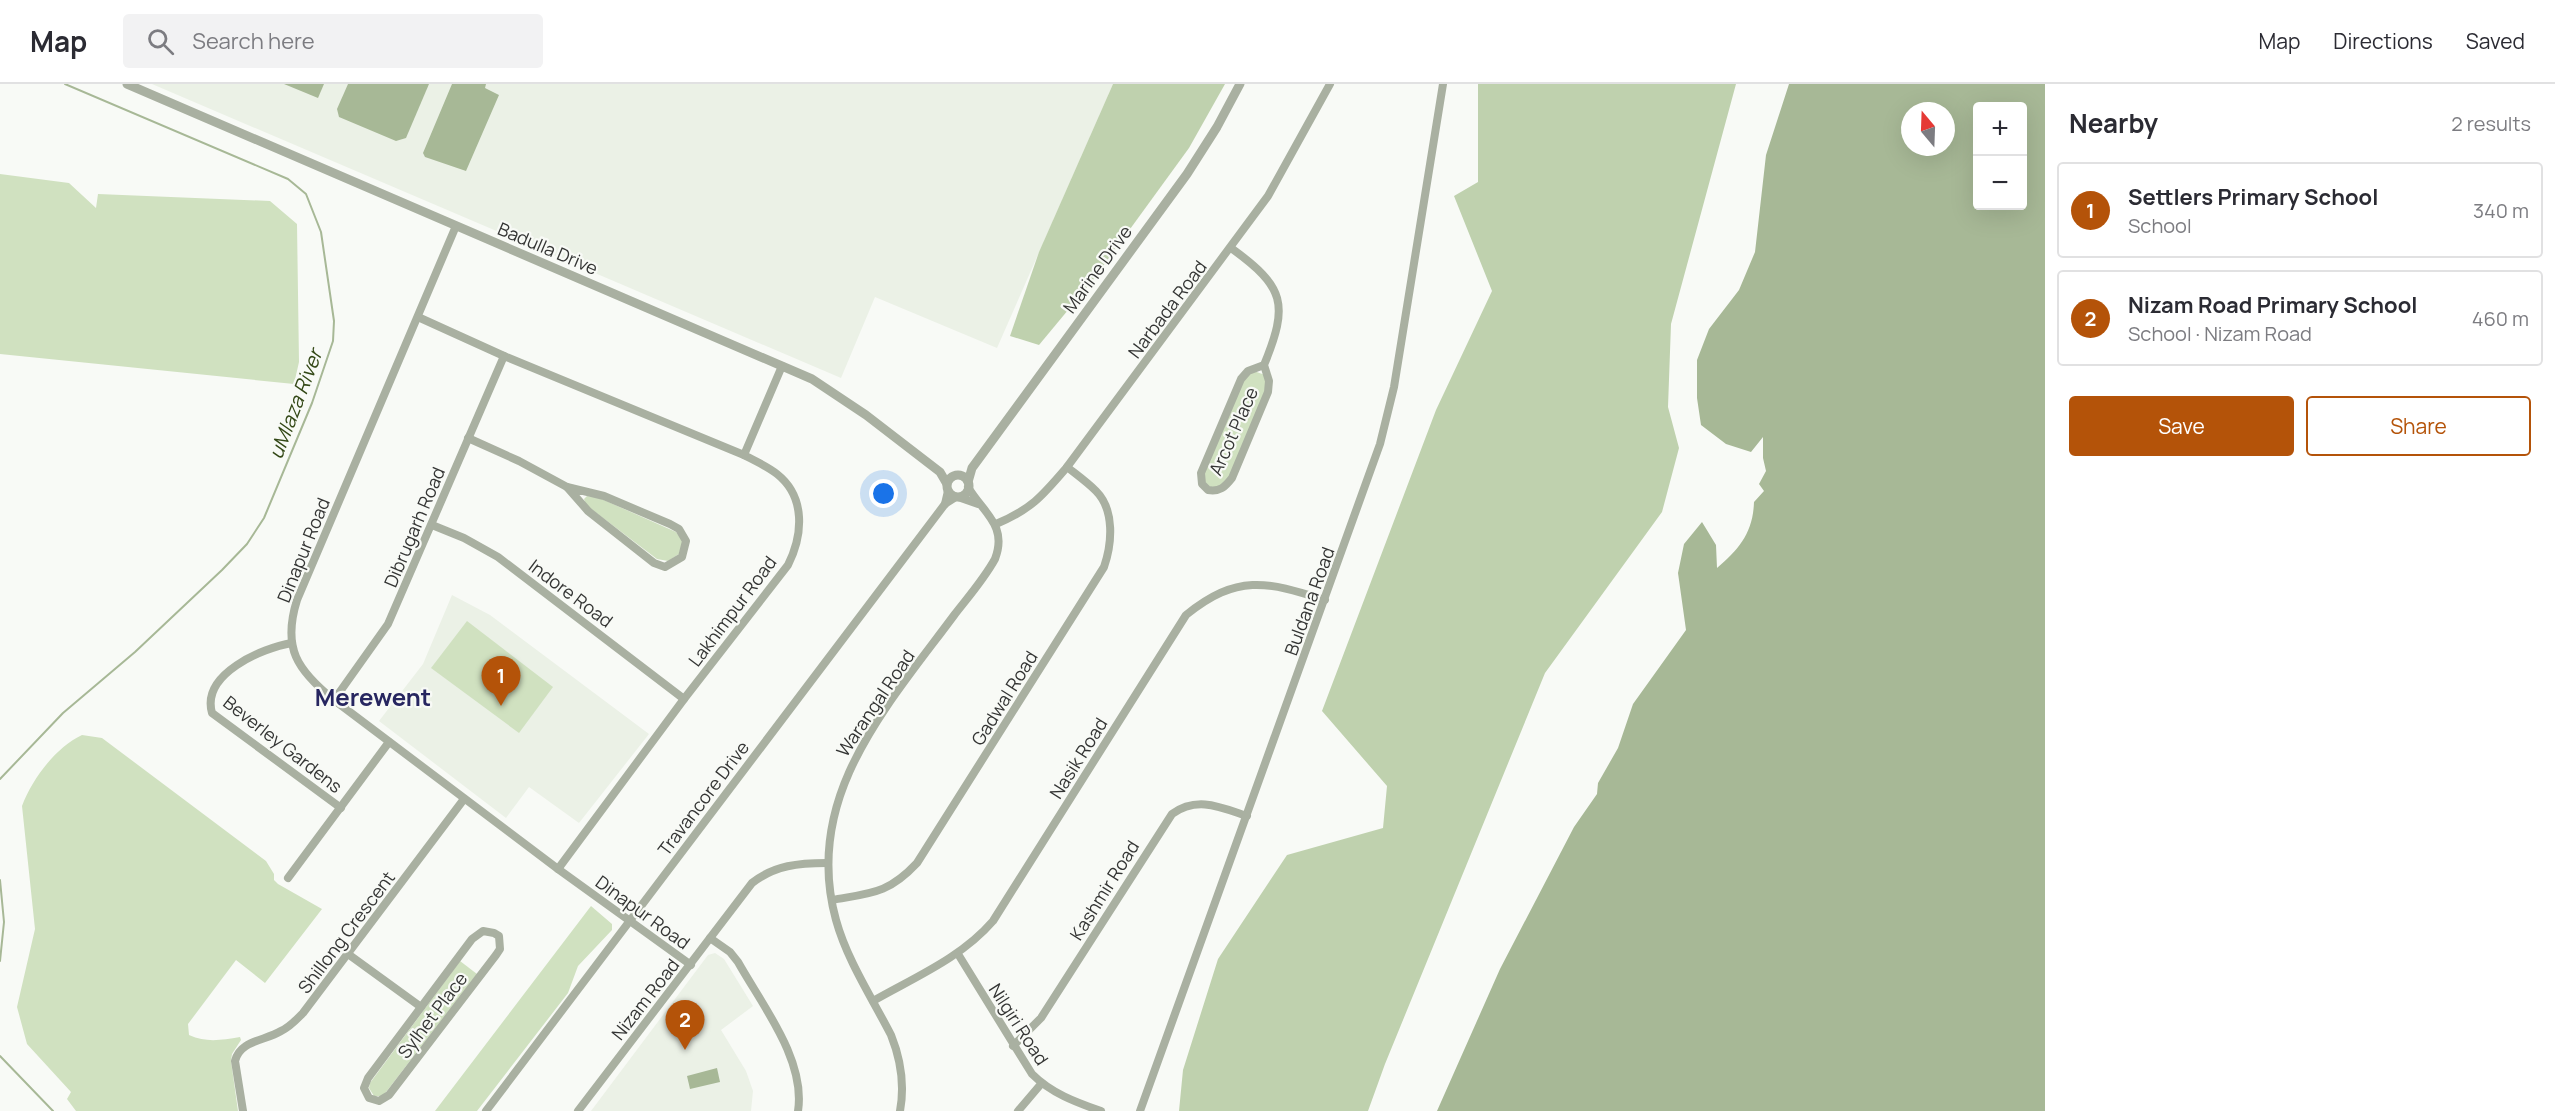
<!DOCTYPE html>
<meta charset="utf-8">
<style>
body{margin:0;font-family:Manrope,sans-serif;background:#f2f2f3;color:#2b2b33}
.controls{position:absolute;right:18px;top:18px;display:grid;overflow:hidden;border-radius:6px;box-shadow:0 6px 24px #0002}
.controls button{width:54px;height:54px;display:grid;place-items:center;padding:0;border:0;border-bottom:2px solid #e1e1e2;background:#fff;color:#2b2b33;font:30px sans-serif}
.compass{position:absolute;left:1901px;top:18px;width:54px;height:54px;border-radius:50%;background:#fff;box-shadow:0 6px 24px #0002;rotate:341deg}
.you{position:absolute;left:884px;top:410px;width:21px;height:21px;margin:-15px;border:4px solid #fff;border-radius:50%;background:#1a73e8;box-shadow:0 0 0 9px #1a73e833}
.badge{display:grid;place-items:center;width:39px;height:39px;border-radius:50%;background:#b45309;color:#fff;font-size:20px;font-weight:700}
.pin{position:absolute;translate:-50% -50px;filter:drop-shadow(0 2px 3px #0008)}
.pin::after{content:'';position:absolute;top:32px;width:21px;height:18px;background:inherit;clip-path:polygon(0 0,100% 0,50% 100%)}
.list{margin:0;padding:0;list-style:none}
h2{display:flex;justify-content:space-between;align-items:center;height:78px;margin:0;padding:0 24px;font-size:26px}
h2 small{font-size:20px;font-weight:400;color:#7c7c81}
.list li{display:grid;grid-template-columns:39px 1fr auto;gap:18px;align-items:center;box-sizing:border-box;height:96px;margin:0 12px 12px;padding:0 12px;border:2px solid #e1e1e2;border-radius:6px}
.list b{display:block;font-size:22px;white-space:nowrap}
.list p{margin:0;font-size:20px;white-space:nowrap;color:#7c7c81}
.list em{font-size:20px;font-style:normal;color:#7c7c81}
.actions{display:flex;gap:12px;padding:18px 24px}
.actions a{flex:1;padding:14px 0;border:2px solid #b45309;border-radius:6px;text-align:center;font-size:21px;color:#b45309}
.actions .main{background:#b45309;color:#fff}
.icon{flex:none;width:33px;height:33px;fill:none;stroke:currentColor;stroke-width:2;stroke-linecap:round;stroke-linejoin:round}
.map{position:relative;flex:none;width:2045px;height:1027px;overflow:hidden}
header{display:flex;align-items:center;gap:36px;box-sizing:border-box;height:84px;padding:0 30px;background:#fff;border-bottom:2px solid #e1e1e2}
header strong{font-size:28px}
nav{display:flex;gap:33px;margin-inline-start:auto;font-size:21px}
.search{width:420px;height:54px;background:#f2f2f3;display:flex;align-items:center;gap:15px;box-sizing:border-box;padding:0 21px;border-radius:6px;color:#7c7c81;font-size:22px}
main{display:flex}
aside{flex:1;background:#fff}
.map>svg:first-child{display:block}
</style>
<header>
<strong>Map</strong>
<div class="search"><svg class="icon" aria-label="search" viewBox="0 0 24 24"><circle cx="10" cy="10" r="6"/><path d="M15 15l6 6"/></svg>Search here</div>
<nav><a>Map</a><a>Directions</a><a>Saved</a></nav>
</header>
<main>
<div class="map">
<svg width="2045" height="1027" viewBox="0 0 2045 1027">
<rect width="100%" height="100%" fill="#f8faf6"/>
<g fill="#ebf1e6">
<polygon points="152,0 1113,0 997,264 875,213 841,294"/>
<polygon points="452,511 490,531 649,650 579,739 529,703 506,734 379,637 423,580"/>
<polygon points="715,869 724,875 753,922 721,946 746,987 753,1007 751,1027 591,1027 708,871"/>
</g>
<g fill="#d0e1c0">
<polygon points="0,90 69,99 96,124 98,110 270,117 297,140 299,278 294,300 0,270"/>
<path d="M1254 287 1265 291 1267 303 1232 389 1219 404C1209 403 1205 403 1203 391L1245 293Z"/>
<polygon points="587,412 597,413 676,448 683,457 679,470 668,477 657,475 586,421 584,415"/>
<polygon points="467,537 553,603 519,649 431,584"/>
<path d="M82 651 102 654 266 777 274 790V796L278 800 322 825 265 899 236 876 188 940 189 951C207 959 221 956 240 953L241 956 232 970 231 977 238 1027H76L67 1015 71 1008 27 960 17 923 35 845 22 722C32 695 56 663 82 651Z"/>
<polygon points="591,822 612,840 612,846 578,882 568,909 477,1027 435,1027"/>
<polygon points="460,877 477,890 383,1012 374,1012 369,1004 370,999"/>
</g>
<g fill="#bfd1ae">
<polygon points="1113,0 1225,0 1189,64 1093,196 1039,261 1010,252 1039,168"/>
<polygon points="1478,0 1736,0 1671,240 1668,323 1679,364 1662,428 1545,589 1385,980 1368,1027 1179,1027 1183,986 1218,875 1287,771 1383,744 1387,702 1322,627 1436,326 1492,207 1454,112 1478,98"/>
</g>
<g fill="#a7b896" fill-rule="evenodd">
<polygon points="284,0 324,0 318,14"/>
<polygon points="348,0 429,0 406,54 396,57 339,33 337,25"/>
<polygon points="452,0 486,0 485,4 499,11 466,87 425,73 423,69"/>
<path d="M1789 0H2045V1027H1437L1500 885 1574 743 1597 710 1598 699 1618 664 1633 620 1686 546 1678 489 1684 460 1702 438 1716 461 1717 484C1739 465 1753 449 1754 418L1764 407 1759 400 1766 387 1763 374V353L1751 368 1726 360 1701 341 1697 314V276L1709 245 1739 206 1755 168 1766 71ZM1978 22H2022V122H1978ZM1910 27H1946V63H1910Z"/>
<polygon points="717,984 720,998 690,1005 687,992"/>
</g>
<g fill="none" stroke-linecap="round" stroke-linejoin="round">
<g stroke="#a7b896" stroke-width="2">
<polyline points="0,695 63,629 135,568 222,486 247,460 264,434 312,319 333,257 334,237 321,148 306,110 288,95 65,0"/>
<polyline points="0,796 4,838 0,877"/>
<polyline points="0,972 53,1027"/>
</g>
<g stroke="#a9b0a1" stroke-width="8">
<path d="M456 142 297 516C282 564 297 586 334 616L558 785 691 881"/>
<path d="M1231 164C1285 203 1289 220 1264 281L1269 297 1268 308 1232 394C1225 403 1220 408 1208 406L1202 400 1201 389 1241 295 1248 287 1264 281"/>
<path d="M418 233 504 272 744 371C755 377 767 382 777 390 806 413 803 451 788 481L684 615 558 785"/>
<polyline points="468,354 519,377 567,403"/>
<polyline points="744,371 782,282"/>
<polygon points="567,403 604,412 670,440 679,445 686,457 682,473 665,483 654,479 588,427"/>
<polyline points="958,413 978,420"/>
<polyline points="945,420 948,407"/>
<path d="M996 440C1032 425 1043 411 1067 383L1268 112 1330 0"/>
<polyline points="432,441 464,454 498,473 684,615"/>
<path d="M292 559C262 564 201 590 212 629L341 724"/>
<polyline points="334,616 388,540 504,272"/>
<polyline points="288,794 389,658"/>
<path d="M832 816C871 809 888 810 917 779L1104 483C1112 460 1115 426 1096 407 1087 398 1077 391 1067 383"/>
<polygon points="483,847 494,849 499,852 500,865 496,871 389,1011 379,1017 369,1014 364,1004 368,994 472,855"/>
<path d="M710 854 730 868 738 878C762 921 806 976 798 1027"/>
<polyline points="348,870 421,923"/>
<path d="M958 870 1032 990C1051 1009 1075 1018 1101 1027"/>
<path d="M873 917C915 893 961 874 993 837L1186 531C1237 490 1266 497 1325 516"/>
<path d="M1013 962 1041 934 1172 730C1197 712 1220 723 1247 732"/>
<path d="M243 1027 235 977C240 956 265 957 281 947 290 943 296 936 303 929L464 715"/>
<polyline points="486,1027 945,420 956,413"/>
<path d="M578 1027 752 799C775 781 799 779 827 779"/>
<path d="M900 1027C905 1000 901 976 891 951 872 914 847 876 836 836 802 713 887 622 955 530 969 512 984 495 995 475 1008 441 983 429 968 403"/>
<polyline points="1018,1027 1041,1000"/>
<polyline points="1140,1027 1380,360 1394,303 1443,0"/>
</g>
<g stroke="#a9b0a1" stroke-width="9">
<polyline points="127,0 812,295 866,331 940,388 947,400"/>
<circle cx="958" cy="402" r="11"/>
<polyline points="968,398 972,384 1187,90 1217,43 1240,0"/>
</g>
</g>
<g text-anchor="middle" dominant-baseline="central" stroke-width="4.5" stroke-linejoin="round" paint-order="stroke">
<g font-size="18" fill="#343534" stroke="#f8faf6">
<text transform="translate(548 164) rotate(23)">Badulla Drive</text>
<text transform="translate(1097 185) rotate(-54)">Marine Drive</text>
<text transform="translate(1167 225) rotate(-53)">Narbada Road</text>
<text transform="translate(1233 347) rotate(-66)">Arcot Place</text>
<text transform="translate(414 443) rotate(-67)">Dibrugarh Road</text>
<text transform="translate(303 466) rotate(-68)">Dinapur Road</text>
<text transform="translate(571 509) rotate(37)">Indore Road</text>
<text transform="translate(1309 517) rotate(-70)">Buldana Road</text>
<text transform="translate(732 527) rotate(-53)">Lakhimpur Road</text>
<text transform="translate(1004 614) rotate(-58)">Gadwal Road</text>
<text transform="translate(875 619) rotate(-56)">Warangal Road</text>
<text transform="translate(283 660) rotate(38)">Beverley Gardens</text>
<text transform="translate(1078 674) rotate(-58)">Nasik Road</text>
<text transform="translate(703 714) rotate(-53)">Travancore Drive</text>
<text transform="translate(1104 806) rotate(-58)">Kashmir Road</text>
<text transform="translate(643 828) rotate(36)">Dinapur Road</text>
<text transform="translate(346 848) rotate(-53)">Shillong Crescent</text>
<text transform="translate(645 915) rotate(-52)">Nizam Road</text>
<text transform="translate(432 931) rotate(-53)">Sylhet Place</text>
<text transform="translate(1019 940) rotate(57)">Nilgiri Road</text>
</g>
<g font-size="20" font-style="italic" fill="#334816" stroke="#f8faf6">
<text transform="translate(295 320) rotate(-69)">uMlaza River</text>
</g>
<g font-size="24" font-weight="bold" fill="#272660" stroke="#f8faf6">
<text x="373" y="612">Merewent</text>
</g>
</g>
</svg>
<div class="controls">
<button>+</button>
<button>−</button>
</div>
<svg class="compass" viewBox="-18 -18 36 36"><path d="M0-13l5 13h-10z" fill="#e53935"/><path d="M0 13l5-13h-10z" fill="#7c7c81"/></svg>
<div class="you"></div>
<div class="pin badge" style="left:501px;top:622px">1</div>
<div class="pin badge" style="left:685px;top:966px">2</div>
</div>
<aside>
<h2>Nearby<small>2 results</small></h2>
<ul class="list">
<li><span class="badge">1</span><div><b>Settlers Primary School</b><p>School</p></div><em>340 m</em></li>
<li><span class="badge">2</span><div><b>Nizam Road Primary School</b><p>School · Nizam Road</p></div><em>460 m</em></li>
</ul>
<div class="actions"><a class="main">Save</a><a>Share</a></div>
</aside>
</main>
